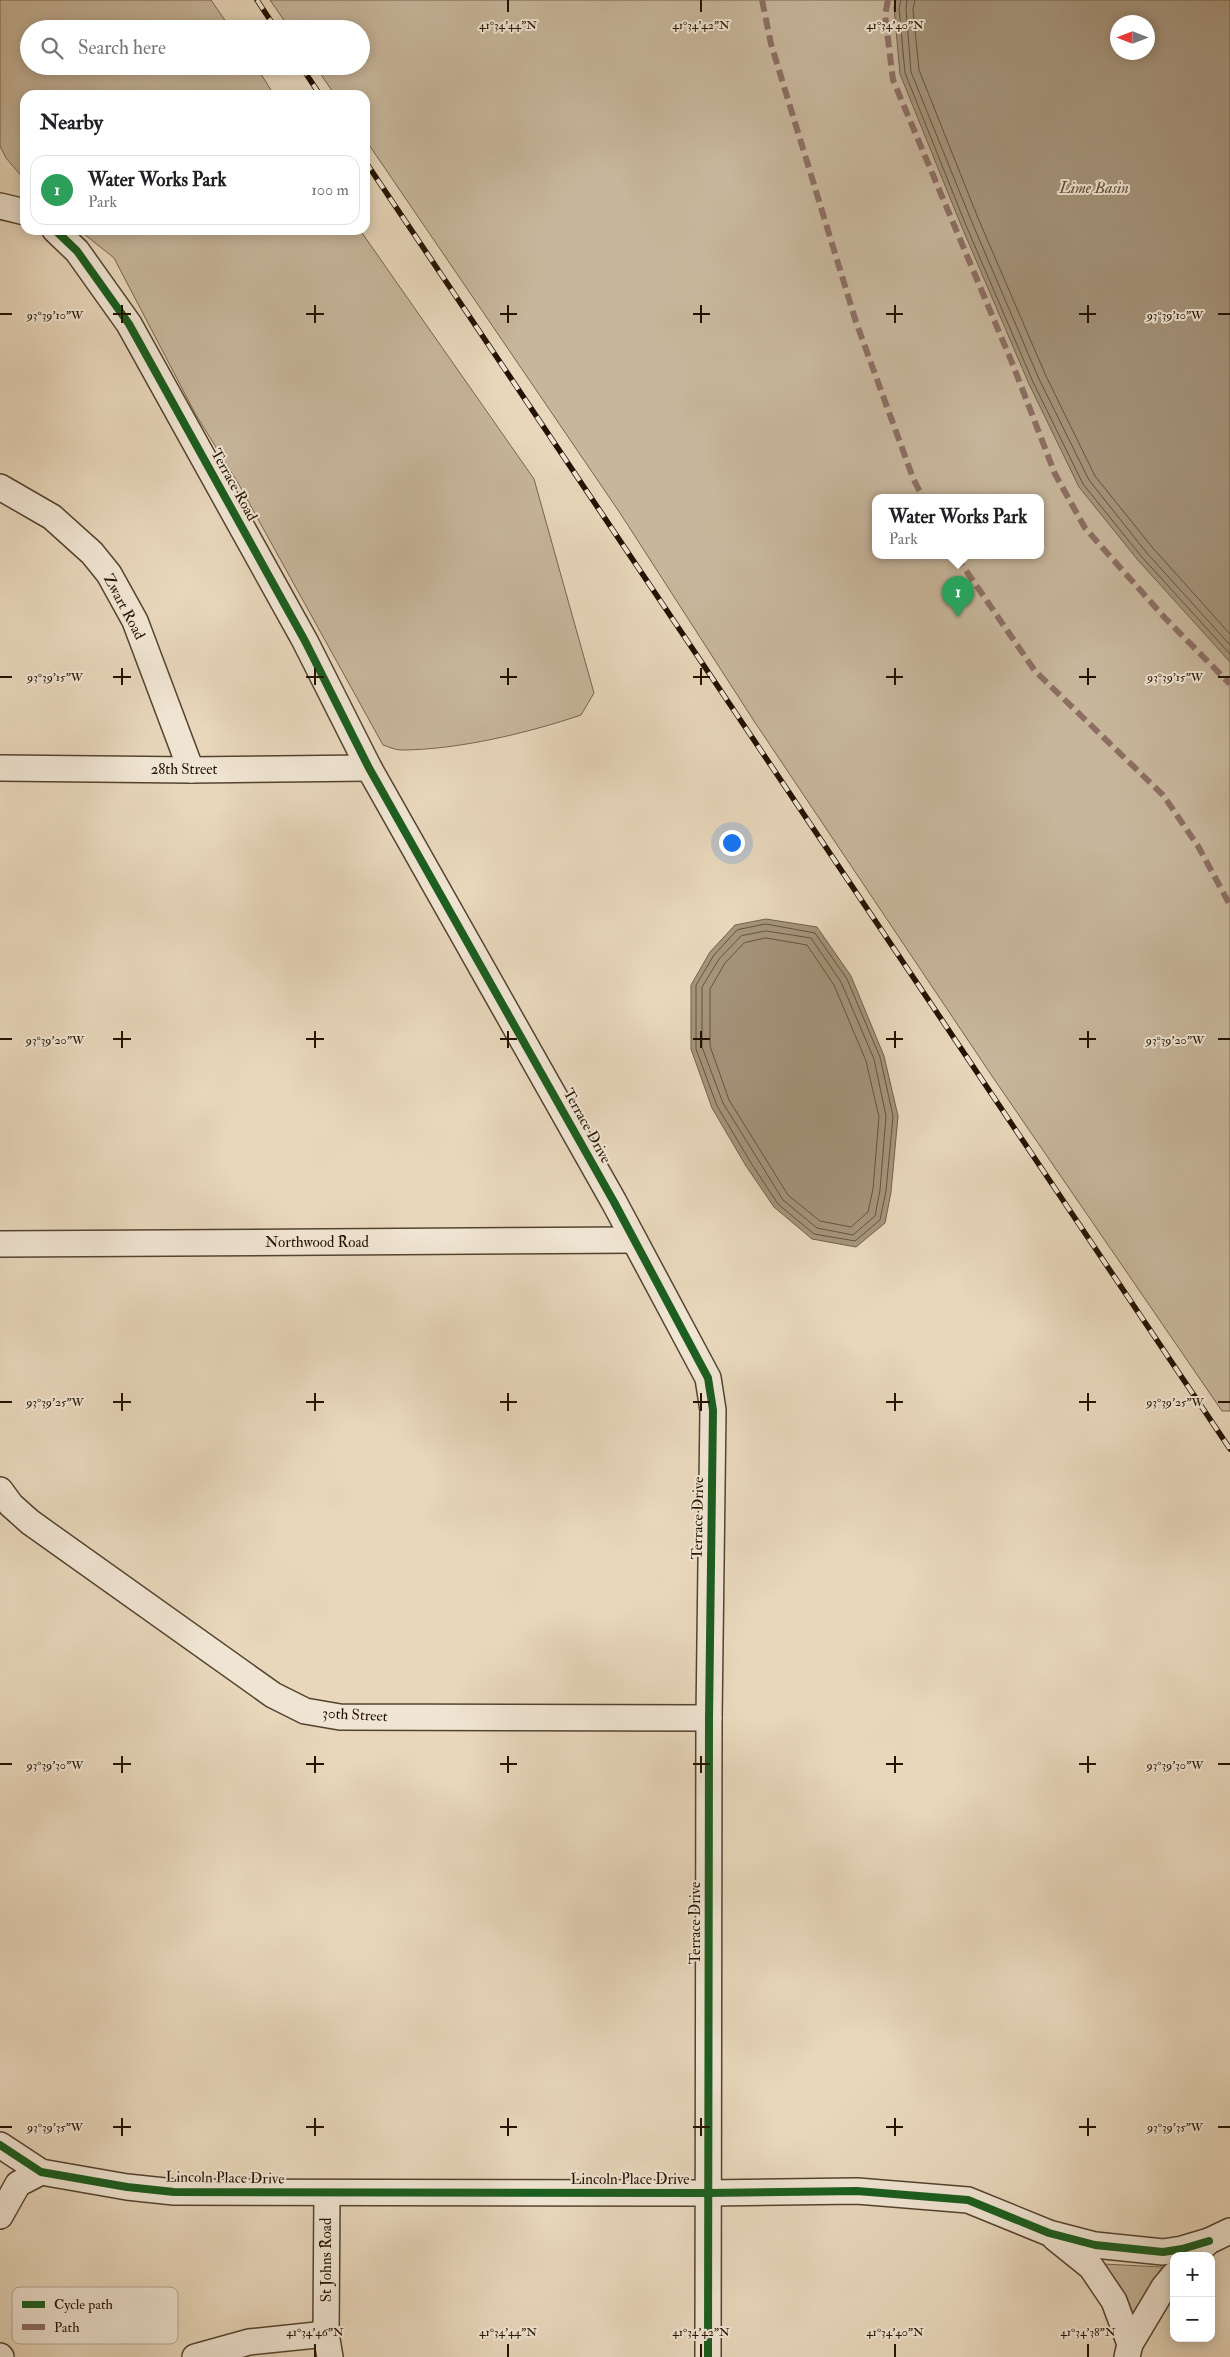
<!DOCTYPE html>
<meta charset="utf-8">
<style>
body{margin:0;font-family:"IM FELL Double Pica",serif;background:#f6f6f6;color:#202124}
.controls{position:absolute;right:15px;bottom:15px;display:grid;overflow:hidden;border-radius:10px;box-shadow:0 2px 12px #0003}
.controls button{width:45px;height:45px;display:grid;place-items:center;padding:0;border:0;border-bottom:1px solid #e0e0e0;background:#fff;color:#202124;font:25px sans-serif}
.compass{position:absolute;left:1110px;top:15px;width:45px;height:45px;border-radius:50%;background:#fff;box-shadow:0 2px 12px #0003;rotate:270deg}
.you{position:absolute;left:731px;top:842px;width:18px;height:18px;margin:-12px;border:4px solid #fff;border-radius:50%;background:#1a73e8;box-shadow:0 0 0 8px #1a73e833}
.badge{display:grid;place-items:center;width:32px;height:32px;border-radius:50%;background:#0b8043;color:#fff;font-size:16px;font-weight:700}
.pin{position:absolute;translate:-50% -41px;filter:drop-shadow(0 1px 2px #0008)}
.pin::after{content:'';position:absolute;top:26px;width:18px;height:15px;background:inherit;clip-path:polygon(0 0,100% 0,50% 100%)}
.popup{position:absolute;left:872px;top:494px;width:172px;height:65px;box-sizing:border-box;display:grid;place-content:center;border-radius:10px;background:#fff;filter:drop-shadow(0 1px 4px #0005);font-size:16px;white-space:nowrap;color:#757577}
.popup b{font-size:19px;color:#202124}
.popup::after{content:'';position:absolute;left:50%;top:100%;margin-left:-10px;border:10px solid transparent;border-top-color:#fff}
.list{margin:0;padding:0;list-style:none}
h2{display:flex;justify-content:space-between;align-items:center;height:65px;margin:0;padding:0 20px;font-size:21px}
h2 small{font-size:16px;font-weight:400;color:#757577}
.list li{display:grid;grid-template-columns:32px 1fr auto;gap:15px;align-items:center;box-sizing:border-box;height:70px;margin:0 10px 10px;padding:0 10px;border:1px solid #e0e0e0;border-radius:15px}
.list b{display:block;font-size:19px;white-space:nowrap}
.list p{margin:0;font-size:16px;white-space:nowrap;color:#757577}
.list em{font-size:16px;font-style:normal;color:#757577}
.icon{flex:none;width:28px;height:28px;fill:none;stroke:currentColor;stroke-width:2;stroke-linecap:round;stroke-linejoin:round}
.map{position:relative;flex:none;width:1230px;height:2357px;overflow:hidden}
.search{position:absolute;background:#fff;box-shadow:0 2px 12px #0003;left:20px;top:20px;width:350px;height:55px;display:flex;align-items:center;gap:12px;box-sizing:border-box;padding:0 18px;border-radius:28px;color:#757577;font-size:19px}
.panel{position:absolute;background:#fff;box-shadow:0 2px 12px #0003;left:20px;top:90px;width:350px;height:145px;border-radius:15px}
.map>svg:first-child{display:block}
</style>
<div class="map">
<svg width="1230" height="2357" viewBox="0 0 1230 2357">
<rect width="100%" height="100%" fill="#e8d7bb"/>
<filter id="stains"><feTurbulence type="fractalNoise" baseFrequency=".004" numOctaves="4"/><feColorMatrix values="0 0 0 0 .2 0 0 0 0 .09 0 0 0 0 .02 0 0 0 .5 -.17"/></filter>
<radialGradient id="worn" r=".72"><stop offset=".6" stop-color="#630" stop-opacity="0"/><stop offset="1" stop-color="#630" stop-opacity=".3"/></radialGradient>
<g fill="#c7b69b" stroke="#75644e" fill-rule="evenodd">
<polygon points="0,0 211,0 231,29 29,29 29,66 256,66 274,95 25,95 25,180 6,158 0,146"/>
<path d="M270 0H1230V1411H1222L992 1076 754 721 620 513 365 139V95H335L315 66H361V29H290ZM1118 22H1148V52H1118ZM876 498H1040V556H876Z"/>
<path d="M79 230H360L534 479 594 693 581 715C528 733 457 750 401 750 395 750 389 747 383 745L238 483 196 415 114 258Z"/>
<polygon points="1103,2264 1162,2267 1132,2315"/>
</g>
<g fill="#a5947b" stroke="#71604a" fill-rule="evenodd">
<path d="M896 0H1230V662L1137 559 1079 487 1029 384 961 225 900 74 894 7ZM1118 22H1148V52H1118Z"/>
<polygon points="766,919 817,927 851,976 884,1056 898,1116 891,1192 885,1223 856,1247 812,1239 774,1207 746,1166 712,1108 691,1049 691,985 710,952 735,925"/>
</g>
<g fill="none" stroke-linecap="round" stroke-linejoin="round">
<g stroke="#64533e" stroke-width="1">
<polyline points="901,0 899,8 905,73 965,223 1033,382 1083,484 1141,556 1230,654"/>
<polyline points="907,0 906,9 911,72 971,220 1039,379 1089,480 1146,552 1230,645"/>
<polyline points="915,0 913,10 919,70 978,218 1046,376 1095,476 1152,547 1230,634"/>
<polygon points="766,924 815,933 847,979 880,1057 893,1116 886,1191 880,1220 855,1241 814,1234 778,1204 751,1163 717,1106 696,1049 696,985 714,955 737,930"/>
<polygon points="766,931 811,938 841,982 874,1059 886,1116 880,1190 875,1216 853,1235 817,1228 783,1200 723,1103 702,1047 702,987 719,959 741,936"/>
<polygon points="766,938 807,945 834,985 866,1061 879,1117 873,1189 868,1212 851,1227 820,1221 788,1195 729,1100 710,1046 710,989 725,963 744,943"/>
</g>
<g stroke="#54432f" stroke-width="28">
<g id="minor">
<polyline points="0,206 25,212"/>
<polyline points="55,230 77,251 129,324 305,641 369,768 614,1202 708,1378 713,1410 709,1718 708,2357"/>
<polyline points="0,487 52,517 92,553 109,574 135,621 191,770"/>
<polyline points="0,768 191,770 369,768"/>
<polyline points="0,1244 634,1240"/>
<polyline points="0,1490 11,1505 30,1522 273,1695 305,1711 340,1717 709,1718"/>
<polyline points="0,2145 41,2172 127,2187 174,2192 708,2193 857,2191 968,2200 1049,2233 1095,2245 1163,2252 1182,2249 1209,2241"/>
<polyline points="327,2193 326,2334 330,2357"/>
<polyline points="0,2216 18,2184 41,2172"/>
<polyline points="1055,2238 1091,2267 1114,2301 1130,2344 1127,2357"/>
<polyline points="1197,2252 1209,2241 1230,2231"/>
<polyline points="1130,2344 1164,2287 1174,2275"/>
<polyline points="0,2356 1,2357"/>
<polyline points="195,2357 249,2342 326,2334"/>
</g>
</g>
<use href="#minor" stroke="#f0e5d3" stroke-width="25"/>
<g stroke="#231200" stroke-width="5.5">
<g id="rail">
<polyline points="257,0 276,29"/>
<polyline points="301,66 320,95"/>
<polyline points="365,161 1230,1449"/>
</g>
</g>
<use href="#rail" stroke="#f0e5d3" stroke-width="4" stroke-dasharray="11" stroke-linecap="butt"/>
<g stroke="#8d6e63" stroke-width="6" stroke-dasharray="12 6" stroke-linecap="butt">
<polyline points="762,0 771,44 856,322 913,478 923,498"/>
<polyline points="888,0 885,15 893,80 1013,365 1055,474 1085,528 1165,618 1230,684"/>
<polyline points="956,556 1035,671 1163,795 1198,846 1230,905"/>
</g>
<g stroke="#f0e5d3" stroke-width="11">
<g id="cycleway">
<polyline points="55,230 77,251 129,324 305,641 369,768 614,1202 708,1378 713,1410 709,1718 708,2357"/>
<polyline points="0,2145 41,2172 127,2187 174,2192 708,2193 857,2191 968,2200 1049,2233 1095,2245 1163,2252 1182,2249 1209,2241"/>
</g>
</g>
<use href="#cycleway" stroke="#1b5e20" stroke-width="8"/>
</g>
<path fill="none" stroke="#231200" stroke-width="2" d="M508 0V12M701 0V12M895 0V12M122 305V323M315 305V323M508 305V323M701 305V323M895 305V323M1088 305V323M0 314H12M113 314H131M306 314H324M500 314H517M693 314H710M886 314H903M1079 314H1096M1218 314H1230M122 668V685M315 668V685M508 668V685M701 668V685M895 668V685M1088 668V685M0 677H12M113 677H131M306 677H324M500 677H517M693 677H710M886 677H903M1079 677H1096M1218 677H1230M122 1031V1048M315 1031V1048M508 1031V1048M701 1031V1048M895 1031V1048M1088 1031V1048M0 1039H12M113 1039H131M306 1039H324M500 1039H517M693 1039H710M886 1039H903M1079 1039H1096M1218 1039H1230M122 1393V1411M315 1393V1411M508 1393V1411M701 1393V1411M895 1393V1411M1088 1393V1411M0 1402H12M113 1402H131M306 1402H324M500 1402H517M693 1402H710M886 1402H903M1079 1402H1096M1218 1402H1230M122 1756V1773M315 1756V1773M508 1756V1773M701 1756V1773M895 1756V1773M1088 1756V1773M0 1764H12M113 1764H131M306 1764H324M500 1764H517M693 1764H710M886 1764H903M1079 1764H1096M1218 1764H1230M122 2118V2136M315 2118V2136M508 2118V2136M701 2118V2136M895 2118V2136M1088 2118V2136M0 2127H12M113 2127H131M306 2127H324M500 2127H517M693 2127H710M886 2127H903M1079 2127H1096M1218 2127H1230M315 2344V2357M508 2344V2357M701 2344V2357M895 2344V2357M1088 2344V2357"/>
<g text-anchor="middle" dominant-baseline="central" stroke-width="4" stroke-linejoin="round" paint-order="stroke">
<g font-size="15" fill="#231200" stroke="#f0e5d3">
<text transform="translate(234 485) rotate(61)">Terrace Road</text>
<text transform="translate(124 607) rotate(62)">Zwart Road</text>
<text x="184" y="769">28th Street</text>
<text transform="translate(587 1126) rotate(61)">Terrace Drive</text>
<text x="317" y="1242">Northwood Road</text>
<text transform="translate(698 1518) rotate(-89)">Terrace Drive</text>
<text transform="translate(355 1715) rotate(3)">30th Street</text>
<text transform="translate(695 1923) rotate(-90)">Terrace Drive</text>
<text transform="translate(225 2178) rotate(1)">Lincoln Place Drive</text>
<text x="630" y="2179">Lincoln Place Drive</text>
<text transform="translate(326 2260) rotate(-90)">St Johns Road</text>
</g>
<g font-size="16" font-style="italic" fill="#5e4c37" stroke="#f0e5d3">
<text x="1094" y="188">Lime Basin</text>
</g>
</g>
<rect x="12" y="2287" width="166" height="57" rx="8" fill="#f0e5d3" stroke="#b2a694" stroke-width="1"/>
<rect x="22" y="2301" width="23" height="7" fill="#1b5e20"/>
<rect x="22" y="2324" width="23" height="6" fill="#8d6e63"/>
<g font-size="14" fill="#231200">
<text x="54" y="2309">Cycle path</text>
<text x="54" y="2332">Path</text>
</g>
<g font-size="12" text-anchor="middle" fill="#231200" stroke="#f0e5d3" stroke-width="4" stroke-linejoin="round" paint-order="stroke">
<text x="508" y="29">41°34'44"N</text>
<text x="701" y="29">41°34'42"N</text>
<text x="895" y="29">41°34'40"N</text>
<text x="1175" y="319">93°39'10"W</text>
<text x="55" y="319">93°39'10"W</text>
<text x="1175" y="681">93°39'15"W</text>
<text x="55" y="681">93°39'15"W</text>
<text x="1175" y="1044">93°39'20"W</text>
<text x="55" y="1044">93°39'20"W</text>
<text x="1175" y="1406">93°39'25"W</text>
<text x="55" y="1406">93°39'25"W</text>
<text x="55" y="1769">93°39'30"W</text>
<text x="1175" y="1769">93°39'30"W</text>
<text x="55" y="2131">93°39'35"W</text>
<text x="1175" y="2131">93°39'35"W</text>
<text x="315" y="2336">41°34'46"N</text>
<text x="508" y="2336">41°34'44"N</text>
<text x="701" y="2336">41°34'42"N</text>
<text x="895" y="2336">41°34'40"N</text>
<text x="1088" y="2336">41°34'38"N</text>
</g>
<rect width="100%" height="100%" filter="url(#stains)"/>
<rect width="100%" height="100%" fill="url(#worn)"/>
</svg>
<div class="controls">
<button>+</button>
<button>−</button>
</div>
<svg class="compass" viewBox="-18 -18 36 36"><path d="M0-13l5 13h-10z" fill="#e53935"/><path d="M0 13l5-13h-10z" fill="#757577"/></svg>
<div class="you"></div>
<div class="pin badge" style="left:958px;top:617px;background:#2e9e5b">1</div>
<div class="popup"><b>Water Works Park</b>Park</div>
<div class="search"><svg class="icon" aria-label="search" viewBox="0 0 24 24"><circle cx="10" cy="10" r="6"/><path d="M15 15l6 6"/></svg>Search here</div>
<section class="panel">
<h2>Nearby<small></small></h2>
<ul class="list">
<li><span class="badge" style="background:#2e9e5b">1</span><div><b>Water Works Park</b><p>Park</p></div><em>100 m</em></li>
</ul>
</section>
</div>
